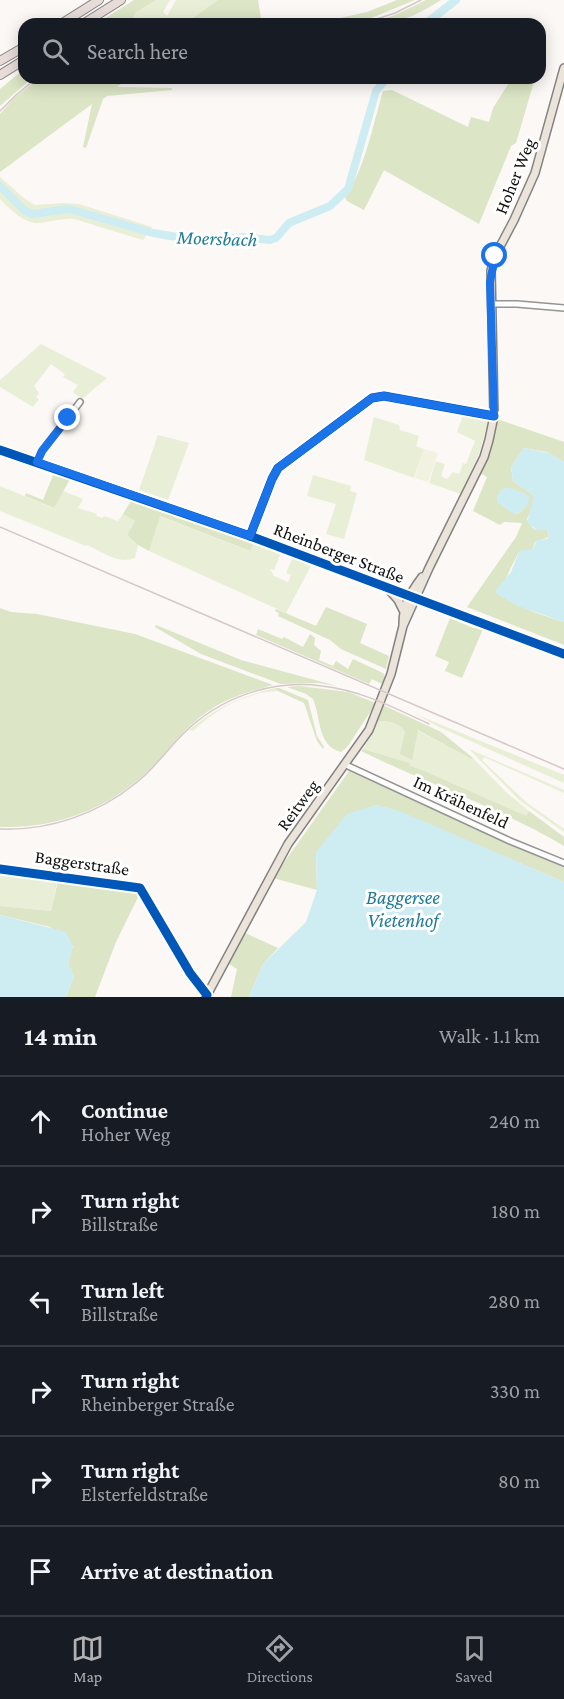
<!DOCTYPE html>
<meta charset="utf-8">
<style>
body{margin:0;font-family:"Crimson Pro",serif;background:#242831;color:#f1f3f6}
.stop{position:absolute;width:18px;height:18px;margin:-14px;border:4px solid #1a73e8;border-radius:50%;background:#fff}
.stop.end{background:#1a73e8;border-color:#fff;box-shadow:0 2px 6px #0008}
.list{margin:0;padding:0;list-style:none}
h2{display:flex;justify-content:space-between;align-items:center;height:78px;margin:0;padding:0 24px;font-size:26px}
h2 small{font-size:20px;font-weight:400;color:#9ea1a6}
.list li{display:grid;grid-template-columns:39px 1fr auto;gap:18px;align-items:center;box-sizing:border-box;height:90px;padding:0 24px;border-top:2px solid #363941}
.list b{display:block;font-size:22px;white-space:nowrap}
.list p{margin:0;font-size:20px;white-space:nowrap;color:#9ea1a6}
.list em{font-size:20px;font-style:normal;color:#9ea1a6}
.icon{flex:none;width:33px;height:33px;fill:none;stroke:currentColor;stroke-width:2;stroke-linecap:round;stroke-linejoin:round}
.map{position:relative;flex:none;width:564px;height:997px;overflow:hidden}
.search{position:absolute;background:#171b24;box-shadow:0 3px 15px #0003;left:18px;right:18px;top:18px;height:66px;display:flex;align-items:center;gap:15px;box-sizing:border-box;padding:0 21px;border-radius:18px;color:#9ea1a6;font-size:22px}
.sheet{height:618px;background:#171b24}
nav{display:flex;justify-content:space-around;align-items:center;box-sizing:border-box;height:84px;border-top:2px solid #363941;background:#171b24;font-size:16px;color:#9ea1a6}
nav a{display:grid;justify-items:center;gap:3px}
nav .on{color:#b1b1b2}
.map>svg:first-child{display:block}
</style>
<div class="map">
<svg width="564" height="997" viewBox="0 0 564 997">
<rect width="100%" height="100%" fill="#fbf8f5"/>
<g fill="#e9efd6">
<polygon points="156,0 170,0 163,12 167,16 176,0 218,0 184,24 132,24 135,13"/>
<path d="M0 177 25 199 35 205 64 203 79 204 152 227 143 240 74 219C61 218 48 223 36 223 22 222 9 208 0 199Z"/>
<polygon points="41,344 107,378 82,399 73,392 78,385 63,377 65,374 51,364 34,386 39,393 36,397 39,399 33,407 0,387 0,380"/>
<polygon points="464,413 488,421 480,451 461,494 429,483 436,461 445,464 441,476 447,479 453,472 459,474 463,463 466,464 475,441 457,432"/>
<polygon points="374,417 399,425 400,430 419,436 416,446 424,449 414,478 364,460"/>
<polygon points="158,435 189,443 168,500 139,490"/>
<polygon points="313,475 351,486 350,491 357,493 344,539 326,534 336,504 307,496"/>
<path d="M0 486 53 508 63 491 83 499 78 508 97 514 96 516 103 518 104 516 118 521 123 514 135 521 127 535 138 545 135 558C117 565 102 551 87 545L86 546 0 511Z"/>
<polygon points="159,516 249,551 253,544 281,553 274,570 270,569 274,576 288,582 291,575 286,573 293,557 312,564 286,613 149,551"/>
<path d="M275 688 278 691C246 692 215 710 193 731L189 730C215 708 242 696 275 688Z"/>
<polygon points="415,714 564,775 564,783 439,727"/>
<path d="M378 721C389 721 399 722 405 732L417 730 471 759 473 758 507 793 529 811 526 817 427 772 409 765 410 763 363 749Z"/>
<polygon points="469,749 564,790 564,793 484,757 482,760 526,802 564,829 564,832 519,800"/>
<polygon points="0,871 58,878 51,911 0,906"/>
</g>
<g fill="#dce5c5" fill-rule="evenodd">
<polygon points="134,0 156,0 135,13 132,24 96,24"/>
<polygon points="218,0 258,0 262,24 184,24"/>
<polygon points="397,0 415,0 376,16 356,23 314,24 367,12"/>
<path d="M426 0H441C415 16 399 24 368 24L395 15Z"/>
<polygon points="24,69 24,78 32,78 0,106 0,89"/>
<polygon points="40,78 129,78 117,87 172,88 172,90 107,96 103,99 86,148 83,147 92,104 0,172 0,114 15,97"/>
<path d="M512 78H535L516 143 511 146 479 224 384 170 364 210 347 201 345 197C365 169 373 124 383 91L392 90 468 127 471 117 489 122 493 108Z"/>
<path d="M497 419 564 442V462L547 452 524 448 511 467 513 481 533 495V506L527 519C535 533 534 530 547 529L549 537 535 542 532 550H522L519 552C512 566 503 581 501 596L536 613 564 622V645L467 607 516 537 522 523 504 522 500 525 473 511 487 477 480 473 492 446ZM502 489 528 502 522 511 516 514 497 502V498Z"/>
<polygon points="54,473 70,479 54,508 25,496 26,493 43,500"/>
<polygon points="132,499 139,503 253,544 250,551 160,516 149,551 138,545 127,535 135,521 123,514"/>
<polygon points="326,607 367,624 360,643 389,656 386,669 341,649 330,640 278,616 279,613 275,611 276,609 316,626"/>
<path d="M0 608 11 612 37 614 135 634 273 685C252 691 232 696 213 708 190 722 175 742 157 762 116 806 59 829 0 827Z"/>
<polygon points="450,618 473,628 483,629 462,678 445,671 449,662 435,656"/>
<polygon points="156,625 241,660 337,686 318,683 281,684 201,654 155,627"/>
<polygon points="258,629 282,639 284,637 303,647 310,634 315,638 314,645 321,651 319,660 333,666 336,661 348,669 353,659 383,673 385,677 382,684 372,679 369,684 256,635"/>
<path d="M300 686 348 692 376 703 348 746 341 752C317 746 321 717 313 699L306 694 287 687Z"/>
<polygon points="275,688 279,688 308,700 317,736 324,747 323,749 317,741 304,703 278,691"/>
<path d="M383 705 441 732 473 758 471 759 418 730 412 760 400 754 405 732C399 722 388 721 378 721Z"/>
<path d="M363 749 410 763 409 765 427 772 526 816 529 811 564 837V846C500 808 428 784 361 751Z"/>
<polygon points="349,771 539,857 564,865 564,882 400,812 376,805 316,852 317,890 273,878"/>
<polygon points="59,877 142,889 116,942 95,997 66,997 74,977 68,963 73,946 50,927 0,915 0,906 51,911"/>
<polygon points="241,931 278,948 263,964 249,997 231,997 237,969 226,962"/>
</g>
<polygon fill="#f1f2e0" points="424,449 438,453 428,482 415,478"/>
<g fill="#ceedf3">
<path d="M524 448 549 453 564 462V622L518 606 497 594 495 591 511 572 519 552 522 550H532L537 540 547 539 549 537 547 529 538 531 528 523C527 517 533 505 533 495L513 481 511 467Z"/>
<path d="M506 487 524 493 529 497C529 506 523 512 514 514L497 502C496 497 501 488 506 487Z"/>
<polygon points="376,805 400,811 564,882 564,997 249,997 263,964 306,922 317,890 316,852 347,814"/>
<polygon points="0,915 66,932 73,946 68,963 74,977 66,997 0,997"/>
</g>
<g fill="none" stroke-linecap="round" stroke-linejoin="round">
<g stroke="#ceedf3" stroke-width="8">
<polyline points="425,24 456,0"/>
<polyline points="0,186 25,211 32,214 69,209 153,233 189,239 220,240 242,237 270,240 276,238 289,223 330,206 348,189 376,91 387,78"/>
</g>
<g stroke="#959493" stroke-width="8">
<g id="minor">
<polyline points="491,304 517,304 564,308"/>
<polyline points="37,462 42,451 80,402"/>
<polyline points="250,536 272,479 278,468 372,398 384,396 494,416"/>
<polyline points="346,765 510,841 564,863"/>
<polyline points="0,869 140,888 190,973 207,995"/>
</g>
</g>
<g stroke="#838180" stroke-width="10">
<g id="major">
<polyline points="0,450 250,536 564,654"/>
<polyline points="390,591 398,600 403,610"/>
<path d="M403 624C403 604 411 592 422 577"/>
<polyline points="206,997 288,844 369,730 391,674 403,626 429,568 484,457 489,440 494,416 491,271 495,256 514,220 535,173 564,68"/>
</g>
</g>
<g stroke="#838180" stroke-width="10">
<g id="highway">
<polyline points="61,24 99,0"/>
<polyline points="83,24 121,0"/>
<polyline points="0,61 24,47"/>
<polyline points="0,75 24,60"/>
</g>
</g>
<use href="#minor" stroke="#fefefe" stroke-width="5"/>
<use href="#major" stroke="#ebe4db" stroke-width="7"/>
<use href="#highway" stroke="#e8dcd8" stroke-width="8"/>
<g stroke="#d6c7ca" stroke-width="1.5">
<polyline points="362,24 395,13 421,0"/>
<polyline points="0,111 16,95 37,78"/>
<polyline points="0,527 564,769"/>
<path d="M0 829C49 831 98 814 136 783 154 769 167 750 183 734 219 698 271 679 322 686 360 690 395 708 429 724"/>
</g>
<g stroke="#fff" stroke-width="13">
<g id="cycleway">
<polyline points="0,450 250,536 564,654"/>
<polyline points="250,536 272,479 278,468 372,398 384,396 494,416"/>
<polyline points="0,869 140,888 190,973 207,995 206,997"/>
</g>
</g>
<use href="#cycleway" stroke="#0057b8" stroke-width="9"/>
</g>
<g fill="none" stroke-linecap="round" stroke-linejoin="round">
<polyline stroke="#1a73e8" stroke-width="8" points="68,418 42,451 37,462 250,536 272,479 278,468 372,398 384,396 494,416 490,282 495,256"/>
</g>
<g text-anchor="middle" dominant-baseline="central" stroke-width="6" stroke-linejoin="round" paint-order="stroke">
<g font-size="18" fill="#0f0f0f" stroke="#fff">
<text transform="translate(515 176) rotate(-68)">Hoher Weg</text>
<text transform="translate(339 553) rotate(21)">Rheinberger Straße</text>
<text transform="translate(461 802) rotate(25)">Im Krähenfeld</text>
<text transform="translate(298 805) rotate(-54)">Reitweg</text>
<text transform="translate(82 863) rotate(8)">Baggerstraße</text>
</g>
<g font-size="20" font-style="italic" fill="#207b98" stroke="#fff">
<text transform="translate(217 238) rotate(2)">Moersbach</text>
<text x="403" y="897">Baggersee<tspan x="403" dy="23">Vietenhof</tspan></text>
</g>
</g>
</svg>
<div class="stop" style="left:495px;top:256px"></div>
<div class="stop end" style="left:68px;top:418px"></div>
<div class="search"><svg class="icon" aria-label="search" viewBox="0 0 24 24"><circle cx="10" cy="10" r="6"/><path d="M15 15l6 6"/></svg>Search here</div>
</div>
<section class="sheet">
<h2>14 min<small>Walk · 1.1 km</small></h2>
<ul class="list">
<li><svg class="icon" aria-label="ahead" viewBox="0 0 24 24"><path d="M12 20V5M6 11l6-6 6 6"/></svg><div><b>Continue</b><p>Hoher Weg</p></div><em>240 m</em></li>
<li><svg class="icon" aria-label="right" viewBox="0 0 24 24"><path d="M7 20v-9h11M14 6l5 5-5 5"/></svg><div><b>Turn right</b><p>Billstraße</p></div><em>180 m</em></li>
<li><svg class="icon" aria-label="left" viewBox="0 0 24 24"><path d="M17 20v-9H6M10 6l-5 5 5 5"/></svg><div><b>Turn left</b><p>Billstraße</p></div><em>280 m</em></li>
<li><svg class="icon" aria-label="right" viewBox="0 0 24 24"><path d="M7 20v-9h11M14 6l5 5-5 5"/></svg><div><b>Turn right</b><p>Rheinberger Straße</p></div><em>330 m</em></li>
<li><svg class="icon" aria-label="right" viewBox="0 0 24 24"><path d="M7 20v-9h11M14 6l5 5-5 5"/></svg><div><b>Turn right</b><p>Elsterfeldstraße</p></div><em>80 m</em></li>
<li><svg class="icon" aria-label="arrive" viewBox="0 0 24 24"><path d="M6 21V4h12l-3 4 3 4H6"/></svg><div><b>Arrive at destination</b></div></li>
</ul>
</section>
<nav>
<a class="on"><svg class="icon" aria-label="map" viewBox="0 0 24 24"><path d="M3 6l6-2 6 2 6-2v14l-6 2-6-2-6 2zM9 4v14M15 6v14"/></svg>Map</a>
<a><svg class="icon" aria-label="directions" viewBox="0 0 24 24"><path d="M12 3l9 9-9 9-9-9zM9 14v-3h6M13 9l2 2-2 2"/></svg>Directions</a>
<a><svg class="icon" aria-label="saved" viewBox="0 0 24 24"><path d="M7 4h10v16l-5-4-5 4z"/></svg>Saved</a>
</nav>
